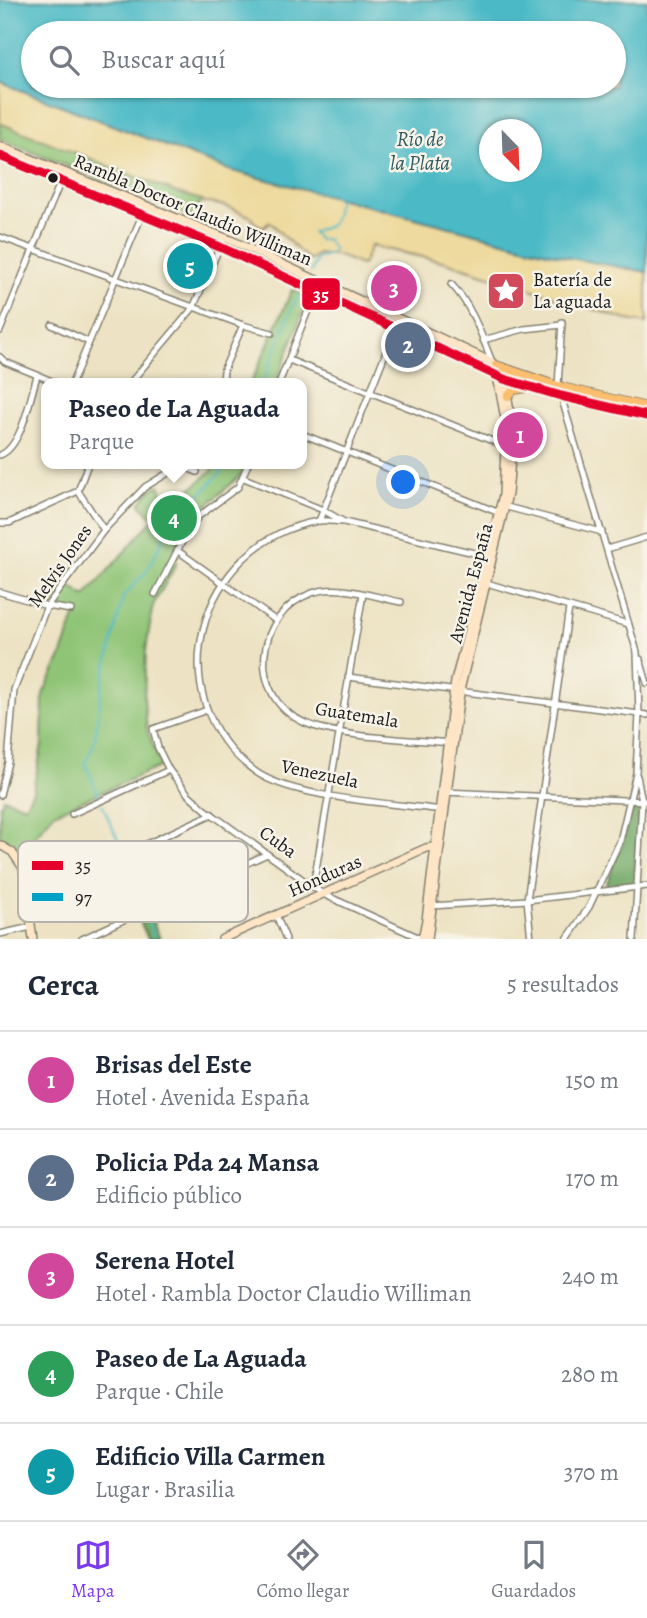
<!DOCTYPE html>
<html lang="es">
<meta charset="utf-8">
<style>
body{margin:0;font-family:Alegreya,serif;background:#f2f2f3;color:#1f2937}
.compass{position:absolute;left:479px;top:119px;width:63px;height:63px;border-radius:50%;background:#fff;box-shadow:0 2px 5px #0004;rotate:157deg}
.you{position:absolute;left:404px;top:483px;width:24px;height:24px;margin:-18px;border:5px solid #fff;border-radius:50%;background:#1a73e8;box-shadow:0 0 0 10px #1a73e833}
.badge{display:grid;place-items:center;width:46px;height:46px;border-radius:50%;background:#7c3aed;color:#fff;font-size:23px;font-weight:700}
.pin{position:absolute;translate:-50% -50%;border:4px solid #fff;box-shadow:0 2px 7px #0006}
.popup{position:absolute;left:41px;top:378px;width:266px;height:91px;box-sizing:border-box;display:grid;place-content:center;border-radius:14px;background:#fff;filter:drop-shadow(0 2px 5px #0005);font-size:23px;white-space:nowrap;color:#747a83}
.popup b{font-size:26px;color:#1f2937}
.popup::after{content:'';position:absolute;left:50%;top:100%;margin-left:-14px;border:14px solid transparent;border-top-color:#fff}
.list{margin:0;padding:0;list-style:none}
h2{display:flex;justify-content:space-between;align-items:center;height:91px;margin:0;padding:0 28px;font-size:30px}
h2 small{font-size:23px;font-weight:400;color:#747a83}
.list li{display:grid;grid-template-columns:46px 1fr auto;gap:21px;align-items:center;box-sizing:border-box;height:98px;padding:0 28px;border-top:2px solid #e0e1e3}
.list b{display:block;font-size:26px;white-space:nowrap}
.list p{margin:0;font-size:23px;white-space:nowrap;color:#747a83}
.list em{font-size:23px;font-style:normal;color:#747a83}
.icon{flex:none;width:38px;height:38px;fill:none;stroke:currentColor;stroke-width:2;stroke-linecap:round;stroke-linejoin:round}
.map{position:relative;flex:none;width:647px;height:939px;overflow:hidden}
.search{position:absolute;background:#fff;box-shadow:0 2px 5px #0004;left:21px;right:21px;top:21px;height:77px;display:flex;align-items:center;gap:18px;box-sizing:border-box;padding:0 24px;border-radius:38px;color:#747a83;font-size:26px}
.sheet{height:581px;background:#fff}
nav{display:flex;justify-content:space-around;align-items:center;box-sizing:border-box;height:98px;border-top:2px solid #e0e1e3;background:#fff;font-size:19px;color:#747a83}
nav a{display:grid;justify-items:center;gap:4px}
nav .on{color:#7c3aed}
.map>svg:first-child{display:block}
</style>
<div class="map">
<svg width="647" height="939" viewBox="0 0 647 939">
<rect width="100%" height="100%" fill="#f7f3e8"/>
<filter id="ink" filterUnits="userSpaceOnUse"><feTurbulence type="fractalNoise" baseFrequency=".0143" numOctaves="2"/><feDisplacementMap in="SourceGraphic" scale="14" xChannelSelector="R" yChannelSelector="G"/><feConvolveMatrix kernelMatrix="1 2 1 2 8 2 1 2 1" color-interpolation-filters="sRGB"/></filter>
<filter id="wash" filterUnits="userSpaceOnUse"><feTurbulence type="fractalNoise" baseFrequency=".00686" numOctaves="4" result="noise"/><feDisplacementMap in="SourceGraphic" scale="28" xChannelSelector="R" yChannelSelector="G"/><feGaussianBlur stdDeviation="1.57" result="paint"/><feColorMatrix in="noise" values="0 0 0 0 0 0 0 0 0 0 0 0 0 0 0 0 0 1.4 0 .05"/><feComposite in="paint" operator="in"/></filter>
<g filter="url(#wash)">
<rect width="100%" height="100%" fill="#ede3c4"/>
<g fill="#8fc476" stroke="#567049" stroke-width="2">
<polygon points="0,123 175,192 202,200 191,217 0,139"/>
<polygon points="70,178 213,236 213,237 208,237 73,182 69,180"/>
<polygon points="229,244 295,274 297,277 231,248"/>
<polygon points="322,287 387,316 392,320 386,320 324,291 321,289"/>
<polygon points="292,290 309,296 276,383 251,383"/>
<polygon points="406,326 464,352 467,356 461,355 408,330"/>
<polygon points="219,464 245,464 241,475 193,518 175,550 176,565 153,605 146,650 144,699 147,730 161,766 54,813 23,851 0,840 0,806 4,798 25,806 33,791 42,745 43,694 61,657 76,614 52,608 68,585 85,597 154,518 140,504 148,492 159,485 167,505 197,484"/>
</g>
<g fill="#73aa67" stroke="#486342" stroke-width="2">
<polygon points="639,807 634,883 631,885 605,888 622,843 632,810"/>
<polygon points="133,856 151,902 140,906 122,861"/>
<polygon points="150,914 160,939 148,939 139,919"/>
</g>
<path fill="#eeda9e" stroke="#857b5d" stroke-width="2" d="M0 82 229 170 570 258 647 272V323L627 320 446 262 371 246 363 264 361 265 337 255 318 254 310 260C294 248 283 236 270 222L263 228 253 221 252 217C236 211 221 202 204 203L202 200 175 192 0 123Z"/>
<path fill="#4cbac6" stroke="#346b71" stroke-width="2" fill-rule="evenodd" d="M0 0H647V272L570 258 229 170 0 82ZM33 33H614V86H33ZM490 130H532V172H490Z"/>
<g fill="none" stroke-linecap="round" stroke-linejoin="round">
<g stroke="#4cbac6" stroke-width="2">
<path d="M311 272 317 258 330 254 334 250 327 239 319 240 312 232C317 230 323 229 329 226 337 221 335 208 339 199"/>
<polyline points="263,383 293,305 299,296"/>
<polyline points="99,796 85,763 94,744 102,685 123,597 147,571 168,529 229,464"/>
<polyline points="102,804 122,849"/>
<polyline points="127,857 144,904"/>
<polyline points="146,916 155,939"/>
</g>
</g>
</g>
<g filter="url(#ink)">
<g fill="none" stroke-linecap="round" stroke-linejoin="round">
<g stroke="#848070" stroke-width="8">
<g id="street">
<polyline points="0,237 243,325 272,333"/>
<path d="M451 284C471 304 482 336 492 362"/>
<polyline points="562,322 558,386 637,652 639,714 636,773 620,841 589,907 567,939"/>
<polyline points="52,325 89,342"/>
<polyline points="0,331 62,178"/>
<polyline points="483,340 524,329 562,325"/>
<polyline points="0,357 5,362 57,383"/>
<polyline points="289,360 505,446"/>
<polyline points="72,383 142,215"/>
<polyline points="130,383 193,308 224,237"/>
<polyline points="223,383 224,369 243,325"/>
<polyline points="279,383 320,281"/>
<polyline points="302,434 502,514"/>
<path d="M0 455C22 447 30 398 37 376"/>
<polyline points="177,464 197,472"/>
<polyline points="244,478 323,510 344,522 491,557"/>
<polyline points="78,491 104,530"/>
<polyline points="503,506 602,532"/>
<polyline points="319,521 399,319"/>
<path d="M344 522C336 522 326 520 318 521 198 542 154 700 256 772 294 799 394 803 442 810"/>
<polyline points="0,523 9,523 78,491 88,464"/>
<polyline points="607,549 647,537"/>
<polyline points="178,551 275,620"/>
<polyline points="483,582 628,624"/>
<polyline points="0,592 47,606 71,610"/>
<polyline points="155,594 189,528 199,516 238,487 248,464"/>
<path d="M401 602C374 597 339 583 312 593 255 613 246 696 303 722 338 738 410 739 451 743"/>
<polyline points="640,659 647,683"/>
<polyline points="348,677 647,715"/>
<polyline points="207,710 153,729 158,748 169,770 188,794 206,810 323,894 422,939"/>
<polyline points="444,792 647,801"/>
<polyline points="0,795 8,762 14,690 47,606 104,530 145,487 168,473 175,464"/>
<polyline points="72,814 169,770"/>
<polyline points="313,887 363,594"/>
<polyline points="27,899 212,814"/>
<polyline points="431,906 527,900 647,886"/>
<polyline points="276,915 286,939"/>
<polyline points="0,934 31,927"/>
<polyline points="82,939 267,854"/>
<polyline points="531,939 527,900 569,608"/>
<polyline points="634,939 642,801 637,776"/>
</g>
</g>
<g stroke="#848070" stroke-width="10">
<g id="secondary">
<polyline points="0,146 233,241 492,362 504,379 510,411 512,448 508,494 461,686 428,939"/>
<polyline points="0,156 220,247 500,377"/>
<polyline points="0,845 12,852 23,868 33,939"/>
<polyline points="222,939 426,848 439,846"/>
<polyline points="422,939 426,920 455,681 503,495 506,424 497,376"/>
</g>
</g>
<g stroke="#848070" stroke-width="10">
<g id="primary">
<polyline points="496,365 558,386 647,407"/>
<polyline points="504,379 561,396 647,416"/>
<polyline points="508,396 514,390 526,388"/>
</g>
</g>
<use href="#street" stroke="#fff" stroke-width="5"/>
<use href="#secondary" stroke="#fde5c5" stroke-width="7"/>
<use href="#primary" stroke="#fbbd6e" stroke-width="8"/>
<g stroke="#f7f3e8" stroke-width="14">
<polyline id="bus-1" points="0,156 220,247 504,379 561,396 647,416"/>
</g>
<use href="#bus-1" stroke="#e4002b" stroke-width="9"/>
</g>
</g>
<defs>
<g id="sight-square" transform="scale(2.0125)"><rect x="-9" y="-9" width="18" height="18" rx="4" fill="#d1495b" stroke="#f7f3e8"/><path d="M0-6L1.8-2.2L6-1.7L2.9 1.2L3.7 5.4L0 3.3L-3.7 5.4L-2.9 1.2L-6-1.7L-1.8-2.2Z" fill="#fff"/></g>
</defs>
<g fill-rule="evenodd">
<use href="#sight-square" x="506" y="291"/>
</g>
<circle fill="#1c1c1c" stroke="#f7f3e8" stroke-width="2.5" cx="53" cy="178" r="6"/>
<g text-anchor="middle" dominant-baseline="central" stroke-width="5" stroke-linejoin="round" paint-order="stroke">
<g font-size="19" fill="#1c1c1c" stroke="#f7f3e8">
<text transform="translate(193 210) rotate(23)">Rambla Doctor Claudio Williman</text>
<text transform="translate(60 566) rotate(-55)">Melvis Jones</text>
<text transform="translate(471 583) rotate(-75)">Avenida España</text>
<text transform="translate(357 715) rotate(9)">Guatemala</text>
<text transform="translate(320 774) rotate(12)">Venezuela</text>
<text transform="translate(278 842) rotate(36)">Cuba</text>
<text transform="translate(325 876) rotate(-24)">Honduras</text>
</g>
<g font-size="19" fill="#1c1c1c" stroke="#f7f3e8" text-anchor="start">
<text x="533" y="280">Batería de<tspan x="533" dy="22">La aguada</tspan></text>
</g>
<g font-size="21" font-style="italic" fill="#2f5b60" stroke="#f7f3e8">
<text x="420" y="139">Río de<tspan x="420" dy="24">la Plata</tspan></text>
</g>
</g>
<rect x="18" y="841" width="230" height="81" rx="10" fill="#f7f3e8" stroke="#b5b2ab" stroke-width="2"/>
<rect x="32" y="861" width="31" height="9" fill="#e4002b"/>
<rect x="32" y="893" width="31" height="8" fill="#01a2c5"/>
<g font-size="19" fill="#1c1c1c">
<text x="75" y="872">35</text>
<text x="75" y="904">97</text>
</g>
<rect stroke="#f7f3e8" stroke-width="2.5" x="301" y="277" width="40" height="34" rx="7" fill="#e4002b"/>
<g font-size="19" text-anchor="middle" font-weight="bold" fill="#fff">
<text x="321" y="301">35</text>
</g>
</svg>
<svg class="compass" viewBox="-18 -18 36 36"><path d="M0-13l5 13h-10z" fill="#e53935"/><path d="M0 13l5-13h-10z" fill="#747a83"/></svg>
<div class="you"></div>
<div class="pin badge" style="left:520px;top:435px;background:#d1479c">1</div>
<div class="pin badge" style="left:408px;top:345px;background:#5c6f8a">2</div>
<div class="pin badge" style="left:394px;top:288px;background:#d1479c">3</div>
<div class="pin badge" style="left:174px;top:518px;background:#2e9e5b">4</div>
<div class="popup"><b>Paseo de La Aguada</b>Parque</div>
<div class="pin badge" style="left:190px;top:266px;background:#0f9aa8">5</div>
<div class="search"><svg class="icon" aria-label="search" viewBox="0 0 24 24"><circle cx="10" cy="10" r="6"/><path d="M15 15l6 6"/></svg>Buscar aquí</div>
</div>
<section class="sheet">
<h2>Cerca<small>5 resultados</small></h2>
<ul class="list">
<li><span class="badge" style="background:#d1479c">1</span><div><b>Brisas del Este</b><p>Hotel · Avenida España</p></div><em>150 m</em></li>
<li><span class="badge" style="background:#5c6f8a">2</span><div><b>Policia Pda 24 Mansa</b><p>Edificio público</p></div><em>170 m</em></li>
<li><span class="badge" style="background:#d1479c">3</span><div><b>Serena Hotel</b><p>Hotel · Rambla Doctor Claudio Williman</p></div><em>240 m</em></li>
<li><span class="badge" style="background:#2e9e5b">4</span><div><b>Paseo de La Aguada</b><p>Parque · Chile</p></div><em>280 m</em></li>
<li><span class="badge" style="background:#0f9aa8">5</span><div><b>Edificio Villa Carmen</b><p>Lugar · Brasilia</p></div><em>370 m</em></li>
</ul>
</section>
<nav>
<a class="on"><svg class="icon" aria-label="map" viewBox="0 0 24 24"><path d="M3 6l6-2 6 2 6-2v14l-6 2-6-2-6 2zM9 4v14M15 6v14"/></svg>Mapa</a>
<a><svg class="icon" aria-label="directions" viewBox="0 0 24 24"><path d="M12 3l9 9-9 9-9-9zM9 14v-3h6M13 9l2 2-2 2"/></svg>Cómo llegar</a>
<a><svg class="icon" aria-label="saved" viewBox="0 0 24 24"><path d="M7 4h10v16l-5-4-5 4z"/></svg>Guardados</a>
</nav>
